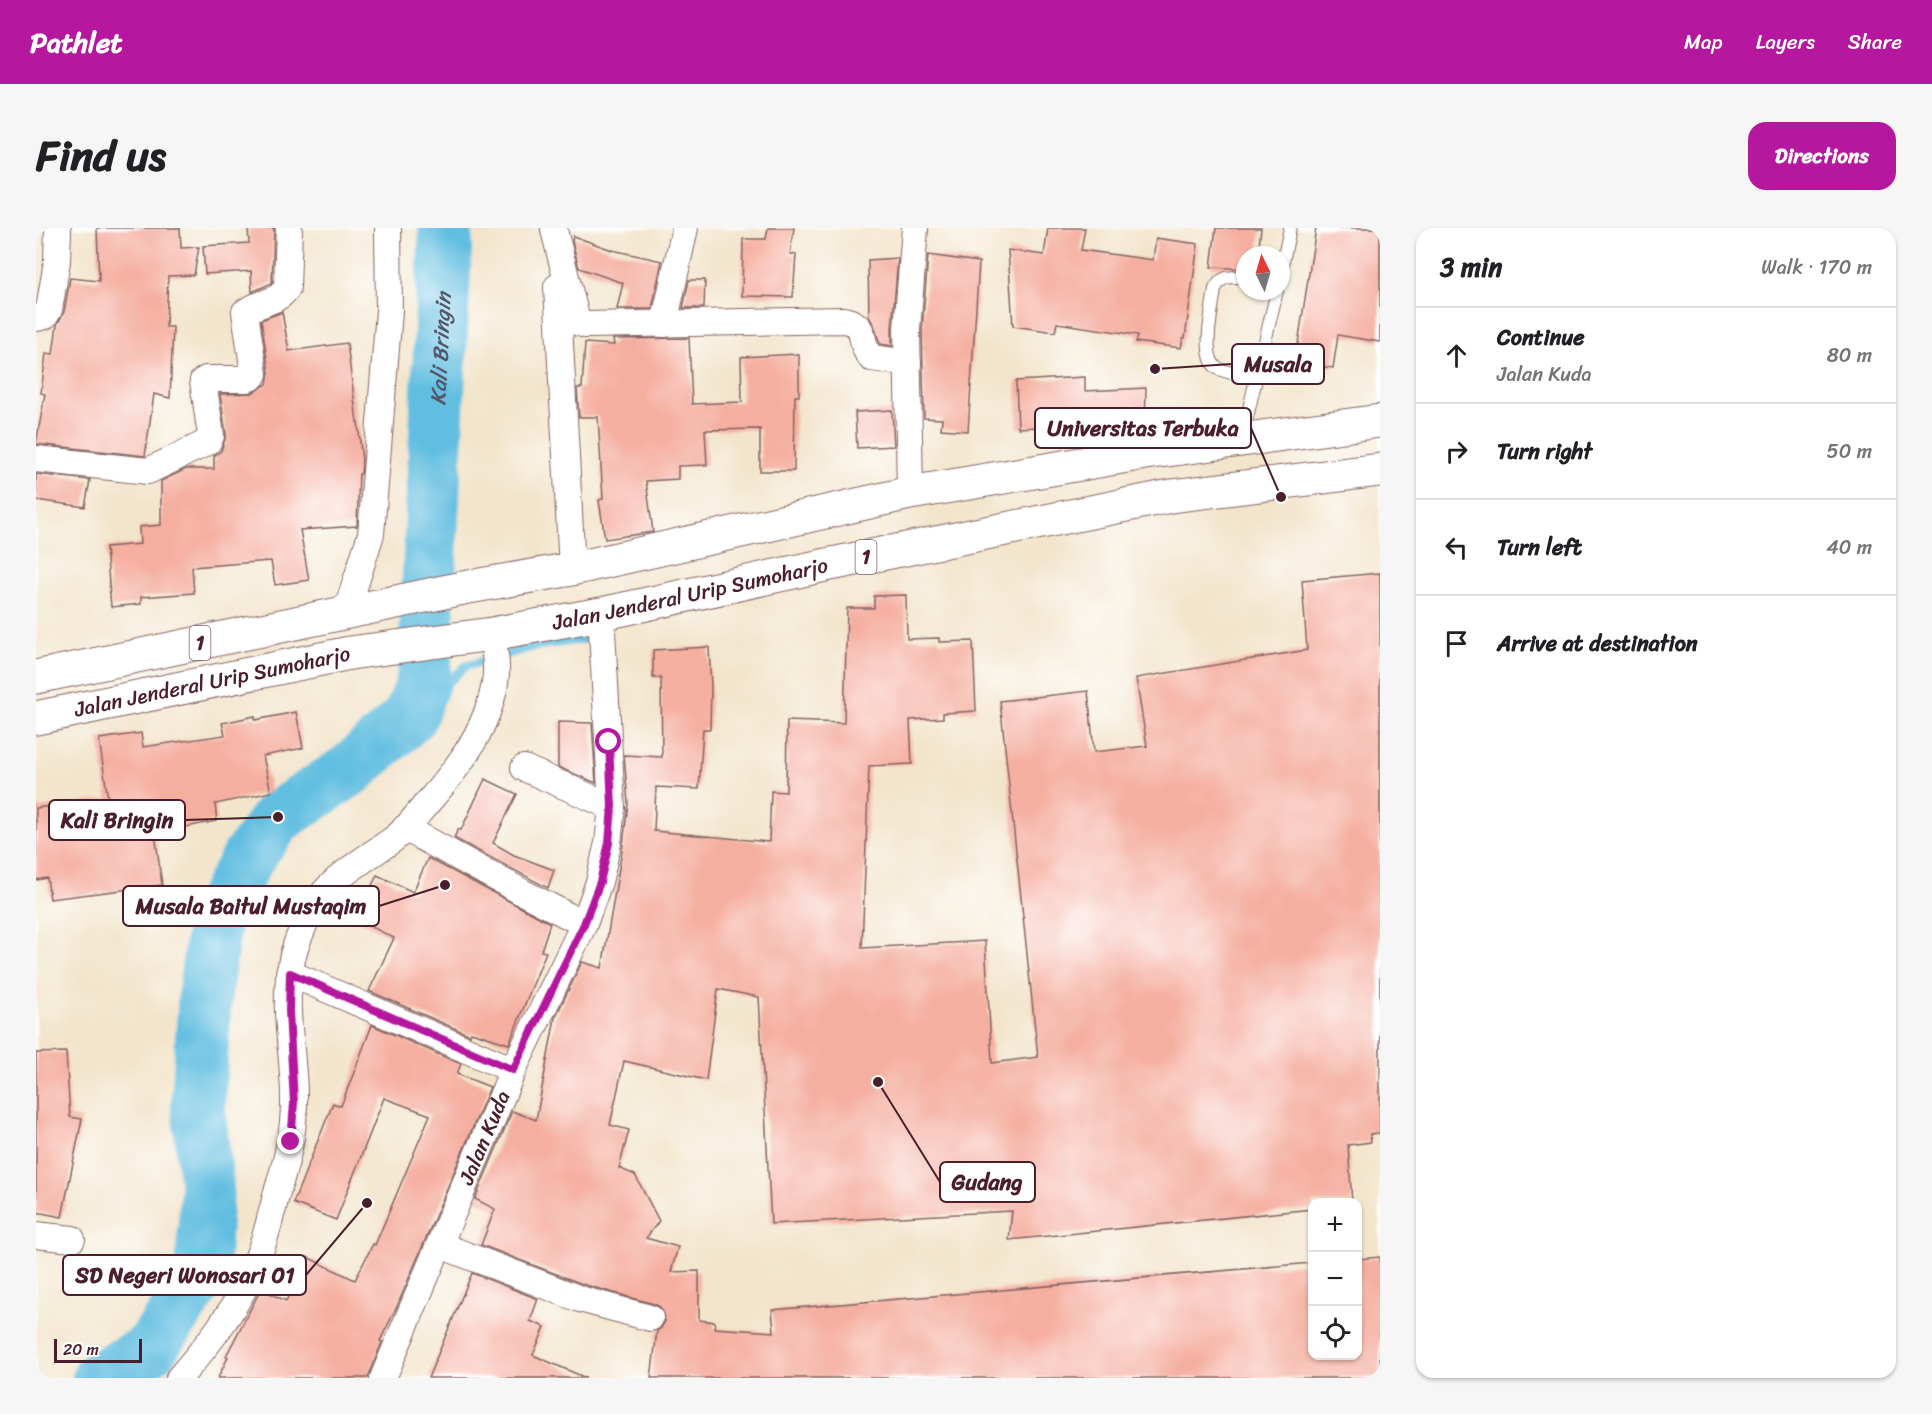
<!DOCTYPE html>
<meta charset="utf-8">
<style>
body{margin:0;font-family:Sriracha,sans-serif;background:#f6f6f6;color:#202124}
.controls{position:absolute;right:18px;bottom:18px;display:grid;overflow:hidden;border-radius:12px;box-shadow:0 2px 4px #0004}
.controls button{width:54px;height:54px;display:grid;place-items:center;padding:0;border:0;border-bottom:2px solid #e0e0e0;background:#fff;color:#202124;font:30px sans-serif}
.compass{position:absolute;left:1200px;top:18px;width:54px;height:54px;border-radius:50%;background:#fff;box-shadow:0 2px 4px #0004;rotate:355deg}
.scale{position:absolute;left:18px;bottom:15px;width:88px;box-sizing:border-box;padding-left:6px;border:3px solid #4a1f2b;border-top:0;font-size:16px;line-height:21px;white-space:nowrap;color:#4a1f2b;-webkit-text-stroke:4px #fff;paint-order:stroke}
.stop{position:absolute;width:18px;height:18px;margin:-14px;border:4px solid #b5179e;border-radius:50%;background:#fff}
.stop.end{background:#b5179e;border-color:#fff;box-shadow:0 2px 6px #0008}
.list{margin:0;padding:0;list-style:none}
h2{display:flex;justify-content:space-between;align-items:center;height:78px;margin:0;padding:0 24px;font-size:26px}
h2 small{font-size:20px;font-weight:400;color:#757577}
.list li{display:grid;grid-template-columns:39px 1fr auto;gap:18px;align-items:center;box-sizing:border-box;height:96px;padding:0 24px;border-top:2px solid #e0e0e0}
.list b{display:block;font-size:22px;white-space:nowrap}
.list p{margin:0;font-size:20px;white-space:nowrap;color:#757577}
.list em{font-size:20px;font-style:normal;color:#757577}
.icon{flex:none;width:33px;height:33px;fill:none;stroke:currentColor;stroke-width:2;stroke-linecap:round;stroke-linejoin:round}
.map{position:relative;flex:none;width:1344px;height:1150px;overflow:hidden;border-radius:18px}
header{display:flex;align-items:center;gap:36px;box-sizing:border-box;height:84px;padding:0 30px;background:#b5179e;color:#fff}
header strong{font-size:28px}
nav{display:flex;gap:33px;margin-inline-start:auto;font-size:21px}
.intro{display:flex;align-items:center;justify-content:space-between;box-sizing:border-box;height:144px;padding:0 36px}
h1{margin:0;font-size:42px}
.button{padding:15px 27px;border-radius:18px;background:#b5179e;color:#fff;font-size:21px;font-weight:700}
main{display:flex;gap:36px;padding:0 36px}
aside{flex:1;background:#fff;border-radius:18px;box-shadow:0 2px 4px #0004}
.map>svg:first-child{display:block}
</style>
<header>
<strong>Pathlet</strong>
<nav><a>Map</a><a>Layers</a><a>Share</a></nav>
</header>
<div class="intro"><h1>Find us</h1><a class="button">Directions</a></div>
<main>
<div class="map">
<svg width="1344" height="1150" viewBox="0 0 1344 1150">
<rect width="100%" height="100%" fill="#fff"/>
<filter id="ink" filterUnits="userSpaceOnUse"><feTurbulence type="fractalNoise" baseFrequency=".0167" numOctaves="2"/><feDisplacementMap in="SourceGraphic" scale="12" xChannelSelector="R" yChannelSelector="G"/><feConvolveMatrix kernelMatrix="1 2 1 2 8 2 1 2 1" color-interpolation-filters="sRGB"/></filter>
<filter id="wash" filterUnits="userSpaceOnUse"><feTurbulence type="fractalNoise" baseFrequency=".008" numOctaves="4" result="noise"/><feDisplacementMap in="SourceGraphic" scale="24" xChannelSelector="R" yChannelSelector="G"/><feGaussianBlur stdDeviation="1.35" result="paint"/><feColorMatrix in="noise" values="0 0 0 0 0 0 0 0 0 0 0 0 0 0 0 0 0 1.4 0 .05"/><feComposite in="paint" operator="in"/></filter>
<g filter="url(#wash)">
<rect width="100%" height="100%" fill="#f3e5cc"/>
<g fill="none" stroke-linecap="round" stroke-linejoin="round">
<polyline stroke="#62bee0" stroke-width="9" points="374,489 430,438 500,418 548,411"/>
<path stroke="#62bee0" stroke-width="54" id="s1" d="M63 1150 114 1121 166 1047 171 959 162 877 169 765 179 691 211 631 242 589 314 542 374 489 388 451 410 0"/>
</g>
<g id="blocks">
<g fill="#f5afa0">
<polygon points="61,0 144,0 145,20 163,19 158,47 132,48 130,99 137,99 134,170 118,166 109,228 0,216 9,166 5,165 10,125 17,126 21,97 28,84 34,50 63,53"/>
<polygon points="212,0 238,0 236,55 216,64 215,43 169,46 167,18 213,15"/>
<polygon points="732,0 758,0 754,26 760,26 757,69 706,68 707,11 730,11"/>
<polygon points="1012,0 1049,0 1045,22 1117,32 1120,10 1162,16 1149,110 1147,110 1145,120 1100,114 1102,107 1021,95 1019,104 977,98 972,22 1008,27"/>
<polygon points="1180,0 1225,0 1222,27 1209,27 1209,41 1175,39"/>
<polygon points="1280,0 1344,0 1344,114 1302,107 1297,140 1259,135"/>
<polygon points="537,8 576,22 626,33 616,81 581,81 587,55 543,40 536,13"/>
<polygon points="892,27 943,34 932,203 905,201 906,191 888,190 886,101"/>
<polygon points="862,30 856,100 856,118 844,116 838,97 833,89 832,32"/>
<polygon points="653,52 669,52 668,80 647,80"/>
<polygon points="246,84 253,123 311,115 321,194 322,194 326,233 325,246 323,246 321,298 264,302 273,352 239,357 235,333 156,339 158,365 105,369 105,376 75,379 70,319 104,316 103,299 125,297 125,253 150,241 178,241 178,228 185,223 190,207 184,166 216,165 231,156 233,144 225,92"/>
<polygon points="653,110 656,176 706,174 705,129 763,126 763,168 759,168 758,243 724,243 724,201 669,202 671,237 642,238 642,251 610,253 617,304 569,311 563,272 567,271 562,189 543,189 541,160 546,160 549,115 578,117 577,111"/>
<polygon points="1049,149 1049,163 1110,160 1109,203 1076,203 1076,195 982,200 980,153"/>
<polygon points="856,182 858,218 821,220 819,184"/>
<polygon points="0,246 54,252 49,279 0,272"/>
<polygon points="1344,345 1344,905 1334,906 1335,914 1312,917 1316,975 1276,975 1276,981 973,1012 976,983 735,996 723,769 682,761 670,852 588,833 574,897 593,902 583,940 599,947 623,993 610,1010 642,1019 635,1044 663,1043 663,1092 679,1094 678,1100 738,1104 736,1082 1276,1035 1276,1128 1322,1128 1322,1031 1344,1029 1344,1150 615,1150 621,1103 625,1100 629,1093 628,1086 624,1079 618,1076 549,1057 445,1017 459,981 439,971 476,883 500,892 519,790 546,734 566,740 587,617 592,575 588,527 626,529 625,450 617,450 617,422 673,419 675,459 674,501 667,501 663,561 620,559 618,603 733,614 735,563 750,564 751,493 808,495 811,380 838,380 838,368 870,367 871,411 903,410 903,414 937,413 940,483 907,485 907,490 874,492 876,536 833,538 826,720 949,713 956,835 1002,829 964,473 1052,463 1058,524 1111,518 1100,450 1271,422 1266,352"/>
<polygon points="260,484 267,520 227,528 235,564 179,576 181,593 119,605 126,657 14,671 11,650 0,652 0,580 72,571 63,511 105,505 107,519 189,507 186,495 219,488 219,492"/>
<polygon points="522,494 556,495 560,555 522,539"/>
<polygon points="449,551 481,566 457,615 478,627 518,642 512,660 418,610 422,601 425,602"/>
<polygon points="392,630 514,695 505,723 510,724 473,816 435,804 434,807 333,763 358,710 320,691 341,647 377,664"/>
<polygon points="336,797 425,836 421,846 454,859 362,1076 344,1113 346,1114 332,1150 182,1150 192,1129 190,1128 225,1061 250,1073 271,1029 319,1052 337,1016 339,1017 394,887 348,870 300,992 257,975 297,875 305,878"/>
<polygon points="30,824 34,889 46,891 26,989 0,984 0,825"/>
<polygon points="436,1045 502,1071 494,1093 509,1099 497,1127 550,1150 392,1150"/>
</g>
</g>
</g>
<g filter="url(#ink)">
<use href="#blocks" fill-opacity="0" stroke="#856463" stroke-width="1.5"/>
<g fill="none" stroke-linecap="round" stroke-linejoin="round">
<g stroke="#856463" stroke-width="14">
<g id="lane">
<polyline points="1245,43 1254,0"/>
<path d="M1209 49C1194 49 1186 47 1179 61 1177 79 1165 126 1180 139 1190 146 1210 147 1221 150"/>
<polyline points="1206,210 1241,63"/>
</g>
</g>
<g stroke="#856463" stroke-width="28">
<g id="street">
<path d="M518 2 540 89 543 95 550 97 808 92C834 97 821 115 835 130L872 135"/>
<polyline points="521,59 536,341"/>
<polyline points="0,90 9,88 13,82 21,33 22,0"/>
<polyline points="628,96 649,0"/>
<path d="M0 231 112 243 172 214 175 208 167 153 170 151H211L216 149 218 146 209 84C223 74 242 75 251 60L253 0"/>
<polyline points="874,265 871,101 879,0"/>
<polyline points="310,385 335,306 353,83 352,0"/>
<polyline points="488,540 576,579"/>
<polyline points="369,600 486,664 548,696"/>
<polyline points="253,745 477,842"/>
<polyline points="0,1007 36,1011"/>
<polyline points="404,1017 544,1071 614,1090"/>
<path d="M143 1150C170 1119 198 1084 215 1046 227 1020 234 992 241 964 250 935 258 906 258 875 259 832 247 787 254 744 256 724 264 706 272 688 288 653 329 632 359 610 372 600 382 585 393 573 424 538 455 496 460 447 461 434 458 419 456 406"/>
<path id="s2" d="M347 1150 477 842 548 696 563 654 572 615 576 579 565 386"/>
</g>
</g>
<g stroke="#856463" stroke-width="35">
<g id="highway">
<polyline points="0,449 427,360 536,341 874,265 1109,225 1344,193"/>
<path id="s3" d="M0 490 314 425 456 406 565 386 790 337 1135 268 1344 242"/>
</g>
</g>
<use href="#lane" stroke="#fff" stroke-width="12"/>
<use href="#street" stroke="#fff" stroke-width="26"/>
<use href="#highway" stroke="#fff" stroke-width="33"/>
</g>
</g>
<g fill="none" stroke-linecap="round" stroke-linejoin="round" filter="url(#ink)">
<polyline stroke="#b5179e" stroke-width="8" points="255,914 258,875 253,783 254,745 477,842 548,696 564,654 573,615 576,579 573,514"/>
</g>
<g text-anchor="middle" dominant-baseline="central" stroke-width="4.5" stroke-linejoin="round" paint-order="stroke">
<g fill="#fff" stroke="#80626b" stroke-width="1.5">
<rect x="819.5" y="312" width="21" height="34" rx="4.5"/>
<rect x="153.5" y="398" width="21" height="34" rx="4.5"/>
</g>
<g font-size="20" font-weight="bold" fill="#4a1f2b">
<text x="830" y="329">1</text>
<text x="164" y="415">1</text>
</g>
<g font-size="21" fill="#4a1f2b" stroke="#fff">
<text stroke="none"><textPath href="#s3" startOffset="666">Jalan Jenderal Urip Sumoharjo</textPath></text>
<text stroke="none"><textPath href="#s3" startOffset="180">Jalan Jenderal Urip Sumoharjo</textPath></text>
<text stroke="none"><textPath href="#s2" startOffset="261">Jalan Kuda</textPath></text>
</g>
<g font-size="22" font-style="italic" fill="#52576a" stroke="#fff">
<text stroke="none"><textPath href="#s1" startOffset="1164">Kali Bringin</textPath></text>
</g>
</g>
<path fill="none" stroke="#4a1f2b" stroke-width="2" d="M1119 141L1196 136M1245 269L1215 200M242 589L149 592M409 657L343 678M842 854L904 954M331 975L270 1047"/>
<g fill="#4a1f2b" stroke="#fff" stroke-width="2">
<circle cx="1119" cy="141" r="6"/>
<circle cx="1245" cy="269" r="6"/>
<circle cx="242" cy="589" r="6"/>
<circle cx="409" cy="657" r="6"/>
<circle cx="842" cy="854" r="6"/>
<circle cx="331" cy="975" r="6"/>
</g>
<g fill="#fff" stroke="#4a1f2b" stroke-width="2">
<rect x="1196" y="116" width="92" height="40" rx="6"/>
<rect x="999" y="180" width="216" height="40" rx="6"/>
<rect x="13" y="572" width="136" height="40" rx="6"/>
<rect x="87" y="658" width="256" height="40" rx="6"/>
<rect x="904" y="934" width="95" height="40" rx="6"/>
<rect x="27" y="1027" width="243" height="40" rx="6"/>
</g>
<g font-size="22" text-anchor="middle" font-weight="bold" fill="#4a1f2b">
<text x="1242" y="144">Musala</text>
<text x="1107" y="208">Universitas Terbuka</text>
<text x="81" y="600">Kali Bringin</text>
<text x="215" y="686">Musala Baitul Mustaqim</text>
<text x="951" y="962">Gudang</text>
<text x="149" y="1055">SD Negeri Wonosari 01</text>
</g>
</svg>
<div class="controls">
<button>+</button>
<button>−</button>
<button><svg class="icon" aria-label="locate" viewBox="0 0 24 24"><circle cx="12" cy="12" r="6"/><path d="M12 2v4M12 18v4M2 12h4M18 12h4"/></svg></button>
</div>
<svg class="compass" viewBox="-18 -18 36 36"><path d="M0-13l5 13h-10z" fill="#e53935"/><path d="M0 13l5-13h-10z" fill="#757577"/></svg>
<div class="scale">20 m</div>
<div class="stop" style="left:573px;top:514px"></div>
<div class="stop end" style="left:255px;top:914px"></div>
</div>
<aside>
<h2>3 min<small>Walk · 170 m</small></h2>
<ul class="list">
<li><svg class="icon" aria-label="ahead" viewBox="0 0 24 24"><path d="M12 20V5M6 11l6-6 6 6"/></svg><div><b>Continue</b><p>Jalan Kuda</p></div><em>80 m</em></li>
<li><svg class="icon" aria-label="right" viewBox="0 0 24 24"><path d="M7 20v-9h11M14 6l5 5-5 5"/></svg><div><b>Turn right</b></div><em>50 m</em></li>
<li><svg class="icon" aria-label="left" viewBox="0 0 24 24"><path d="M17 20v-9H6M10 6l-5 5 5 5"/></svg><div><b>Turn left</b></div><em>40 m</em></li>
<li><svg class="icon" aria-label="arrive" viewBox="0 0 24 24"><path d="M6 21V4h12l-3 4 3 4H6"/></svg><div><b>Arrive at destination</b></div></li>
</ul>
</aside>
</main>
